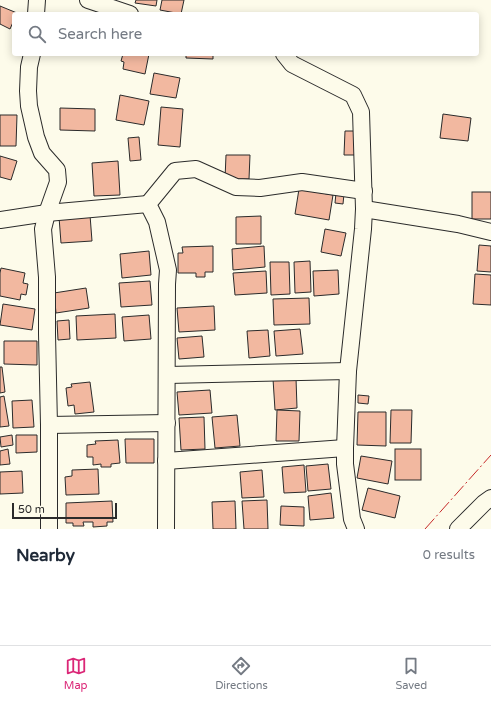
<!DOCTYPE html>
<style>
body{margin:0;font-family:"Varela Round",sans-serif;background:#f6f6f7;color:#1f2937}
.scale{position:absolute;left:12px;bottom:10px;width:105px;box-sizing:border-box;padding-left:4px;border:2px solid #2b2b2b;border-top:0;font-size:11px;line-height:14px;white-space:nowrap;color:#2b2b2b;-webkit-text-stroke:3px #fdfbea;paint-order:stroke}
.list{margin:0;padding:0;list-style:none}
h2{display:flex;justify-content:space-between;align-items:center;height:52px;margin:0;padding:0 16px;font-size:17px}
h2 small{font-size:13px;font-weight:400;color:#747a83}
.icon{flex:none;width:22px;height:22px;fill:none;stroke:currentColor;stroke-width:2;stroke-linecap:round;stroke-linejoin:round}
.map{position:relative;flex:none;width:491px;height:529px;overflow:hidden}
.search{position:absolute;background:#fff;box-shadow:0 2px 10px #0003;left:12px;right:12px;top:12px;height:44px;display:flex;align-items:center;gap:10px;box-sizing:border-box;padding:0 14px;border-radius:4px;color:#747a83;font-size:15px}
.sheet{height:116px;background:#fff}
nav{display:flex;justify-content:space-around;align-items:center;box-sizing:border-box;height:56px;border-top:1px solid #e0e1e3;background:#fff;font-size:11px;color:#747a83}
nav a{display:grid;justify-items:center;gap:2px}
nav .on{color:#db2777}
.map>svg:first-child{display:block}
</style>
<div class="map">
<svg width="491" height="529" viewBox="0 0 491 529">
<rect width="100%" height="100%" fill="#fdfbea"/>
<g fill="#f2b8a0" stroke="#2b2b2b">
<polygon points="136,0 157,0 156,6 135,3"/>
<polygon points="162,0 184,0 181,14 160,10"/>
<polygon points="0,6 17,13 14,14 14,20 10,29 0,24"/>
<polygon points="123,54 149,54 145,74 123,69 124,62 121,61"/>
<polygon points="186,54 213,54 213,59 186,58"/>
<polygon points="154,73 180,78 176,98 150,94"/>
<polygon points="120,95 149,101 144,125 116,120"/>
<polygon points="161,107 183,109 180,147 158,145"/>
<polygon points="60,108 95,109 95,131 60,130"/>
<polygon points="443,114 471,118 468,141 440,138"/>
<polygon points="0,115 17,115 16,146 0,146"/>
<polygon points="345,131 357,131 356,155 344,155"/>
<polygon points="139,137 141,160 130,161 128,138"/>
<polygon points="226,155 250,155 249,179 225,179"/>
<polygon points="0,156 17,161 11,180 0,177"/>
<polygon points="118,161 120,195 94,196 92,163"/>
<polygon points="299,189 333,195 329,220 295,214"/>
<rect x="472" y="192" width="19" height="27"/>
<polygon points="336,193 344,194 343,204 335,203"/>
<polygon points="90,215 92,241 61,243 59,217"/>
<polygon points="261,216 261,244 236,244 236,217"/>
<polygon points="325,229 346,233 341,256 321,252"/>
<polygon points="479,245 491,246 491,272 477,271"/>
<polygon points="213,246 213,272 205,272 205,277 196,277 196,273 178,273 178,253 183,253 182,247"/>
<polygon points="264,246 265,267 233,270 232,249"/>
<polygon points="149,251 151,275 122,278 120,254"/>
<polygon points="310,261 311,292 295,293 294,262"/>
<polygon points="270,262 289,262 290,294 271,295"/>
<polygon points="1,268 25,273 23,283 28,284 26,295 21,294 20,300 0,296 0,273"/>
<polygon points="338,270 339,294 314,296 313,271"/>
<polygon points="266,271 267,293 235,295 233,273"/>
<polygon points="475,274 491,275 491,305 473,304"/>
<polygon points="150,281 152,305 121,307 119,283"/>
<polygon points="86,288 89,308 56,313 54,293"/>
<polygon points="309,298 310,324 274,325 273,299"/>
<polygon points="3,304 35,309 32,330 0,325"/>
<polygon points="214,306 215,330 179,332 177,308"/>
<polygon points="115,314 116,338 77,340 76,316"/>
<polygon points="149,315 151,339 124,341 122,317"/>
<polygon points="69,320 70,339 58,340 57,321"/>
<polygon points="300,329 303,354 276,356 274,331"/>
<polygon points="268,330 270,356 249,358 247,331"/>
<polygon points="202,336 204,357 179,359 177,338"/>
<polygon points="4,341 37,341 37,365 4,364"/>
<polygon points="0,367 2,367 5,392 0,393"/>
<polygon points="296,378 297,408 275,410 273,379"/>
<polygon points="90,382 94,412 75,414 74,405 68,406 66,388 72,387 71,384"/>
<polygon points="210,390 212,413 179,415 177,392"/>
<polygon points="358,395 369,396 368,404 358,403"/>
<polygon points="4,396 9,426 0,427 0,397"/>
<polygon points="32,400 34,427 13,428 12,401"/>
<polygon points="277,410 300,411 299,441 276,441"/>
<polygon points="391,410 412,410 411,443 390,443"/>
<polygon points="358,412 386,412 386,446 357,445"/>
<polygon points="237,415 240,446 215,448 212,417"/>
<polygon points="204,417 205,449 181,450 179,418"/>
<polygon points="12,435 13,445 1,447 0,437"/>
<polygon points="16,435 37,435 37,452 16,453"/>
<polygon points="125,439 154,439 154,463 126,463"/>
<polygon points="118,440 120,463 111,464 111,467 101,467 101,464 93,465 93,457 87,457 87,445 96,444 95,441"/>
<polygon points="8,449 10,464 0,465 0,451"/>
<rect x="395" y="449" width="26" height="31"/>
<polygon points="361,456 392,461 388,484 357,478"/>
<polygon points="328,464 331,489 308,491 306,466"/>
<polygon points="304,465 306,492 284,493 282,467"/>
<polygon points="98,469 99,494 66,495 65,477 72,476 72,470"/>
<polygon points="262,470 264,497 242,498 240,472"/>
<polygon points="22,471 23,493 0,494 0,472"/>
<polygon points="368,488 400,496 395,518 362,510"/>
<polygon points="331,493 334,518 310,520 308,496"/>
<polygon points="267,500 268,529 244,529 242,501"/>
<polygon points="112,501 113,522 107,522 107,526 93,527 93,522 83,522 84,526 73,526 73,523 66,523 66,503"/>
<polygon points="235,501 236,529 213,529 212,502"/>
<polygon points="281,506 304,507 304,526 280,525"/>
</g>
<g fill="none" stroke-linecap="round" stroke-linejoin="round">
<g stroke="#2b2b2b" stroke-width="18">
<g id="minor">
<polyline points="88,0 130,14"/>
<polyline points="36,14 37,0"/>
<polyline points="32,54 29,67 28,91 29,106 36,137 42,153 57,170 58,182 47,213 43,229 47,277 47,334 49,425 49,529"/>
<polyline points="284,54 292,64 353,95 361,112 364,209 363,229 348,371 345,448 345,464 352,519 356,529"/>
<polyline points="364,209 458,224 491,232"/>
<polyline points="0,220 47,213 148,204"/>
<polyline points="168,375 348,371"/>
<polyline points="49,425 167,423"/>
<polyline points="166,461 345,448"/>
<polyline points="166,529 167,284 168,270 157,222 148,204 175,171 196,169 236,187 260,188 302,182 364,191"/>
<polyline points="458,529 484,503 491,498"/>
</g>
</g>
<use href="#minor" stroke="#fdfbea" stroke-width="16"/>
<polyline stroke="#c62828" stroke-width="1" stroke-dasharray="14 3 2 3" stroke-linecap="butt" points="425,529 491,455"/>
</g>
</svg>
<div class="scale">50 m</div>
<div class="search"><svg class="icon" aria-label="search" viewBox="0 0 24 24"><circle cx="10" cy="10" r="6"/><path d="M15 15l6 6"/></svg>Search here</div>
</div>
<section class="sheet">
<h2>Nearby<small>0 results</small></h2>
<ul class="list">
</ul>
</section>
<nav>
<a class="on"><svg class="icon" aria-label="map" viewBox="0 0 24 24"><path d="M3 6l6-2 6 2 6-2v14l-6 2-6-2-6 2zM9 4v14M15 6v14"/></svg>Map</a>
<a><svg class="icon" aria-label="directions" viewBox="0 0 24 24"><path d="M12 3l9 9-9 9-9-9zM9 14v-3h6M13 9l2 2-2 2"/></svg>Directions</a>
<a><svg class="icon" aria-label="saved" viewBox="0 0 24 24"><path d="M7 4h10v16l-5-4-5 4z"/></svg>Saved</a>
</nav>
